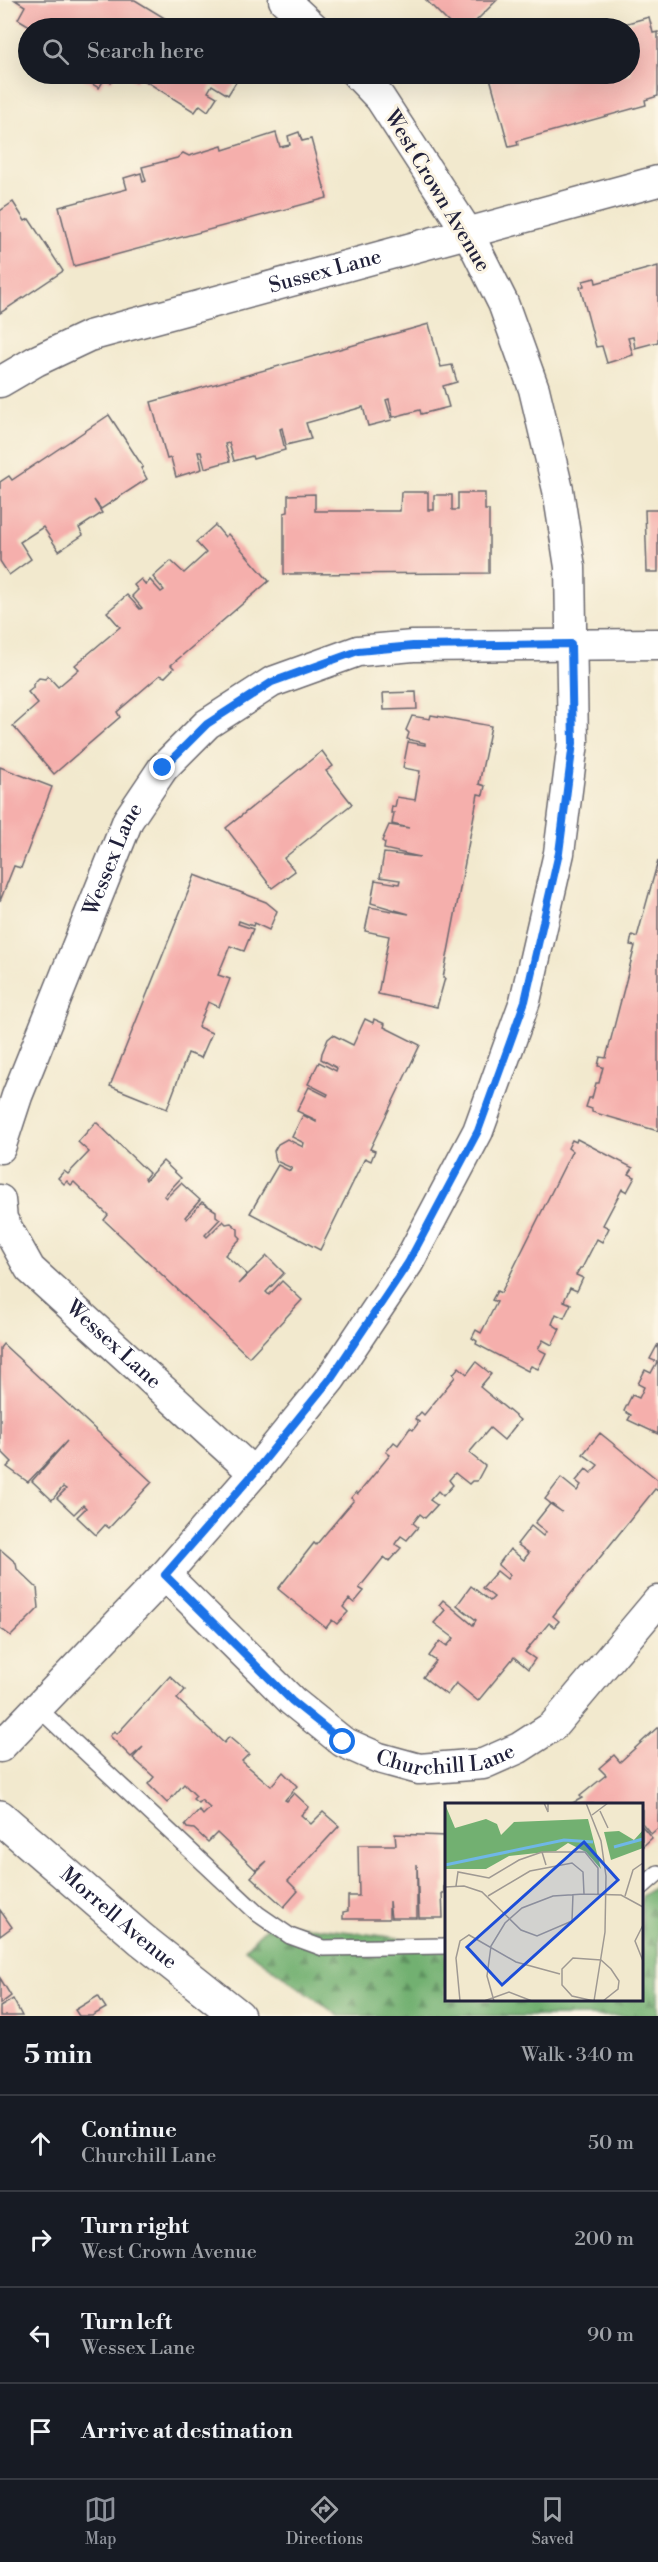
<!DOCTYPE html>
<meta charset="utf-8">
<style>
body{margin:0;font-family:"Libre Bodoni",serif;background:#20242c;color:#f1f3f6}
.stop{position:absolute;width:18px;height:18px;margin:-14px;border:4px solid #1a73e8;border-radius:50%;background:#fff}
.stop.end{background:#1a73e8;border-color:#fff;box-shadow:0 2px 6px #0008}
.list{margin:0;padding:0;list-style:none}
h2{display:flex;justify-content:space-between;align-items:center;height:78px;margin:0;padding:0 24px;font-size:26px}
h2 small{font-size:20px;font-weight:400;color:#9ea1a6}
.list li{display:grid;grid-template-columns:39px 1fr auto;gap:18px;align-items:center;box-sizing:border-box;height:96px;padding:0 24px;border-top:2px solid #363941}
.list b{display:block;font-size:22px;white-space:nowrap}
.list p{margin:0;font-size:20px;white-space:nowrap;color:#9ea1a6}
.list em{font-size:20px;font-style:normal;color:#9ea1a6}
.icon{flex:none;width:33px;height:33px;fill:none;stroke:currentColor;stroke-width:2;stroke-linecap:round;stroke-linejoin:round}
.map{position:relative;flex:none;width:658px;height:2016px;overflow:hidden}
.search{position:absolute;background:#171b24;box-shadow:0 6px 24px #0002;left:18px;right:18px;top:18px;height:66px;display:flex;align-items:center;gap:15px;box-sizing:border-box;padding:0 21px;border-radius:33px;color:#9ea1a6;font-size:22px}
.sheet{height:462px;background:#171b24}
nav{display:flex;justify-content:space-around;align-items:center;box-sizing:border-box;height:84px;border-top:2px solid #363941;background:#171b24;font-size:16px;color:#9ea1a6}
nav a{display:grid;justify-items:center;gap:3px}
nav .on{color:#8c9099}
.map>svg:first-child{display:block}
</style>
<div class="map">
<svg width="658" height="2016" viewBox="0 0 658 2016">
<defs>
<pattern id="forest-firs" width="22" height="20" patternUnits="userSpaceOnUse" patternTransform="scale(1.5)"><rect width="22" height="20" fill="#72b071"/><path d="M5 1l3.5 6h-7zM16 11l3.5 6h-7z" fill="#5d8f5e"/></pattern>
</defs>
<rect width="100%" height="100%" fill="#fcf5e5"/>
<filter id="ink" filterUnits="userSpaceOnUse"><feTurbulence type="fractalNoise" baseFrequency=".0167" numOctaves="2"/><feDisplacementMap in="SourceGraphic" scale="12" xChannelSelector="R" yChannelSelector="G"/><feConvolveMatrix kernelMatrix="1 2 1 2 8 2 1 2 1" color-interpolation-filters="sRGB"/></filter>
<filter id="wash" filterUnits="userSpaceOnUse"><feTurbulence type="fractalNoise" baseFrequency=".008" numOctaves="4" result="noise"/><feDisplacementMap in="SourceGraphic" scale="24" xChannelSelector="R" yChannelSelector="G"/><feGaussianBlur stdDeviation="1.35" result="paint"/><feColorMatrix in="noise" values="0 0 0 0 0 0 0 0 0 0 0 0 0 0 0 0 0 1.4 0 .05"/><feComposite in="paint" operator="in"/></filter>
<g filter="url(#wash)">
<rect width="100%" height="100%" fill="#f2e9ce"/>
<polygon fill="url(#forest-firs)" stroke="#4a6956" stroke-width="1.5" points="658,1885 658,2016 339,2016 245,1949 271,1922 446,1944 446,2000 642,2000 642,1896"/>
<g id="blocks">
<g fill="#f5afac">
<polygon points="15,0 135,0 181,28 60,28 49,21 44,28 33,28 18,19 25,6"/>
<polygon points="426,0 497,0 469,28 454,28"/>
<polygon points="649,17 653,33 658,32 658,96 645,100 646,105 517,141 518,145 509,147 489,74 520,74 521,76 529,74 630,74 630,28 625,28 624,24"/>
<polygon points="85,74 116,74 111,82 105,78 99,88 82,78"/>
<polygon points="123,74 241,74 228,95 212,85 208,92 217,97 208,111 200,105 195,112 139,77 136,82"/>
<polygon points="299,132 302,141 311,139 327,198 74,266 59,207 127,189 124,178 141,173 143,182 146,181 142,167 177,158 183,153 189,156 222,146 223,150 276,133 280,147 290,145 288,136"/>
<polygon points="13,202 25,221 29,219 63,271 0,313 0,211"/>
<polygon points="658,266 658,342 635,348 633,337 628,338 633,355 607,363 602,346 596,347 580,287 584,286 583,281 595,278 596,283"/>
<polygon points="429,324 441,367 452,365 457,382 443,386 449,407 421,414 420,410 393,417 389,399 386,400 392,420 368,426 363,407 306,423 311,439 286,445 282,428 280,429 285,450 253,459 252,456 234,461 229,443 225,444 230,461 205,468 201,452 198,452 202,469 176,477 171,458 167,459 151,402"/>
<polygon points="109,415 143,467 141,468 147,479 101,509 94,500 102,513 79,528 83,535 59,551 43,527 20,542 31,559 9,575 0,561 0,482 9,476 12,480"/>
<polygon points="401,492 428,492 428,510 434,510 434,495 452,495 452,510 458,510 458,493 485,493 485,510 489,510 489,573 284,574 284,513 288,512 288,495 315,494 315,511 400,511"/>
<polygon points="645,510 658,510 658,572 647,572"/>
<polygon points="215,525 225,537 228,534 269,581 171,665 174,668 165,677 160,675 117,712 120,717 54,774 13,726 38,704 28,692 33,688 33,684 39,678 45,679 48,676 58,687 79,669 75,665 120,627 107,612 127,595 140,609 142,608 132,596 138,590 134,585 141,579 146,585 150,580 161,592 164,590 153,577 171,561 184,573 206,553 196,542"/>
<polygon points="416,692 417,709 384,710 383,693"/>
<polygon points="431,715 491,726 479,784 485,786 483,795 478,794 443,978 445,978 437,1007 378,994 389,936 365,931 370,907 409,914 371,903 375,880 399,884 400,880 380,877 384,853 420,857 384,849 385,843 382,841 389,825 409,828 392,824 394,813 391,813 392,806 395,807 397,797 415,800 420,771 403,768 408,742 425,745 425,743 407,739 409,733 406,730 412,716 430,719"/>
<polygon points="322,751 333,766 326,771 352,804 284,858 295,871 272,888 226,828"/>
<polygon points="0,767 52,787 21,868 14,866 0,901"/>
<polygon points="658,861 658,1131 592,1112 592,1109 586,1107 589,1098 592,1098 596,1083 599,1083 603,1067 598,1066 600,1057 606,1058 635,946 630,945 632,935 637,937"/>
<polygon points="195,875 266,902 277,911 269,930 254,923 253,926 239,921 238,924 253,929 244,951 230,946 218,975 230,979 219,1007 208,1002 198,1027 212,1033 201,1058 188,1053 167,1109 110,1086"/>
<polygon points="365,1019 373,1023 374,1019 385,1024 384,1027 420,1045 370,1149 375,1151 371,1161 365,1158 320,1250 250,1213 278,1165 290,1171 292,1168 276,1161 274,1151 278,1144 287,1139 303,1147 304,1143 292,1137 303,1115 316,1122 316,1120 297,1111 309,1087 327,1096 328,1094 308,1084 319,1062 336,1071 337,1068 321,1059 322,1053 328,1039 333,1035 353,1045"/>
<polygon points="96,1122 149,1173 145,1178 146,1180 163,1161 181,1178 164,1196 166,1198 181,1183 200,1200 185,1217 187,1219 202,1202 216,1211 216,1216 220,1219 205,1235 207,1237 223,1221 226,1224 231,1223 238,1229 238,1235 241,1238 225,1255 247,1274 238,1284 267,1256 284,1273 266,1292 269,1295 282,1281 302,1300 249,1357 104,1220 108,1215 74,1182 71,1185 67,1181 64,1184 58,1178 64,1171 68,1174 89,1152 78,1142"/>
<polygon points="577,1139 633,1168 629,1174 635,1177 627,1192 622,1189 603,1225 609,1228 602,1242 597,1239 582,1268 580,1268 576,1275 583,1278 577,1291 570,1288 564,1301 571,1304 564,1318 556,1314 552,1324 560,1329 552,1345 543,1340 538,1349 546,1353 538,1369 531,1366 528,1371 476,1344 477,1341 472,1338 476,1330 481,1333 497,1302 492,1300 497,1291 501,1293 572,1151 568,1148 572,1140 576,1142"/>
<polygon points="3,1344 152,1482 109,1528 105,1525 96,1535 77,1517 86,1508 83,1505 74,1514 57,1498 66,1489 63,1487 52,1500 32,1481 67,1441 28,1482 7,1467 12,1462 0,1450 0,1348"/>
<polygon points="658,1344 658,1434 628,1420 631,1415 624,1411 632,1395 639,1398 641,1394 644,1387 638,1384 645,1370 651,1373 657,1362 650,1359"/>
<polygon points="476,1362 491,1374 480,1387 520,1420 504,1440 490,1428 469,1453 485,1466 477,1481 472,1481 469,1484 455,1473 449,1480 453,1485 443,1496 438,1491 430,1500 437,1505 425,1518 420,1514 413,1523 418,1527 407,1540 401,1536 397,1541 395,1544 401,1548 389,1561 384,1557 359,1588 364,1591 354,1603 349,1599 343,1607 348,1612 337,1624 332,1620 326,1628 278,1589 314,1543 316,1545 354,1500 351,1498 356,1492 358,1494 390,1455 386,1452 394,1442 398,1445 410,1428 413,1430 419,1422 415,1419 421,1412 424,1415 442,1393 455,1377 453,1374 459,1367 467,1374"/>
<polygon points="600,1433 658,1480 658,1491 655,1489 553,1616 559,1621 554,1627 549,1623 525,1652 535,1659 528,1669 514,1657 478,1701 456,1683 447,1695 423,1677 436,1661 429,1656 440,1641 447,1646 454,1638 434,1623 445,1610 439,1605 443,1600 473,1625 476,1620 457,1605 471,1586 490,1601 494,1597 482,1588 497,1571 507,1579 510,1575 498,1565 510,1549 524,1560 525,1558 529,1553 517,1544 531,1526 543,1536 546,1532 535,1523 550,1504 562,1512 545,1499 561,1478 577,1491 581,1485 576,1481 586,1469 591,1473 598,1465 583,1454"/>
<polygon points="0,1549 16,1563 17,1569 37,1588 39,1608 11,1636 0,1628"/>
<polygon points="170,1676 185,1690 177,1699 224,1743 229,1737 249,1754 242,1761 244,1763 271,1786 283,1772 297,1786 285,1800 287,1801 294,1793 309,1807 301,1815 311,1824 323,1812 339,1826 288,1881 298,1891 284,1907 251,1877 267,1861 256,1870 217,1833 208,1842 194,1829 187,1828 185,1825 199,1810 203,1815 210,1808 201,1800 198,1803 193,1799 196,1796 184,1784 167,1803 148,1784 154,1777 133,1758 143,1747 131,1757 110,1736 114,1731 117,1734"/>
<polygon points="658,1727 658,1828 651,1834 642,1823 642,1804 571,1804 582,1798 580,1796 606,1775 599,1768 614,1755 620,1762"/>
<polygon points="642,1826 652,1838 642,1847"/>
<polygon points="395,1834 446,1836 446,1883 444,1883 444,1893 442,1893 443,1918 419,1918 417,1864 417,1918 391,1918 389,1901 389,1919 343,1919 343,1912 348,1911 348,1896 359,1896 358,1845 396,1845"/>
<polygon points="0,1910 12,1927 0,1936"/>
<polygon points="0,1978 11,1996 0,2004"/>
<polygon points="98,1996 106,2008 92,2016 79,2016 75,2010"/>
<polygon points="13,1999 22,2016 0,2016 0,2007"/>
</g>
</g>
</g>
<g filter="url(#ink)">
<use href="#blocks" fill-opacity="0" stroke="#6b686e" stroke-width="1.5"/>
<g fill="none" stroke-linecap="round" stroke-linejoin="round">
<g stroke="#6b686e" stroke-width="18">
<g id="service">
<polyline points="38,1708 258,1914 290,1936 323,1948 446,1946"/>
<polyline points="642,1887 658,1873"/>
</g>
</g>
<g stroke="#6b686e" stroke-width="33">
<g id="minor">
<polyline points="284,0 314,28"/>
<path id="s1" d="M0 382 36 361 89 336 658 181"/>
<path id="s2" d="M0 1148 17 1096 128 820 163 768 207 724 272 682 358 651 413 646 658 644"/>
<path id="s3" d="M0 1200 2 1219 30 1269 254 1473"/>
<path id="s4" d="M165 1575 292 1701 343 1742 379 1758 419 1769 483 1764 519 1748 553 1726 658 1601"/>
<polyline points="0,1747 165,1575 254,1473 331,1378 408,1263 478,1131 525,1001 559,853 573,743 570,567 558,490 534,389 503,303 468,233 380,98 357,74"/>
</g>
</g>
<g stroke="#6b686e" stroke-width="36">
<g id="tertiary">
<path id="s5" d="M0 1817 141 1939 238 2016"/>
</g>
</g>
<use href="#service" stroke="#fff" stroke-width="15"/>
<use href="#minor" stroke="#fff" stroke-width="30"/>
<use href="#tertiary" stroke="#fff" stroke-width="33"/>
</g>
</g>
<g fill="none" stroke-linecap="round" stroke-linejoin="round" filter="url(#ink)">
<polyline stroke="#1a73e8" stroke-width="8" points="163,768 207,724 272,682 358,651 413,646 571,644 573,743 559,853 525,1001 478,1131 408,1263 331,1378 254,1473 165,1575 292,1701 343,1742"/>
</g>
<g text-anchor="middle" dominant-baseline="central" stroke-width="6" stroke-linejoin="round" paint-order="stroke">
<g font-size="21" fill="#22223b" stroke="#fcf5e5">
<text transform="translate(437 191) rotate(59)">West Crown Avenue</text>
<text stroke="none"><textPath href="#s1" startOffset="345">Sussex Lane</textPath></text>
<text stroke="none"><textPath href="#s2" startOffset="310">Wessex Lane</textPath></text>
<text stroke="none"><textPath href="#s3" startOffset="189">Wessex Lane</textPath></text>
<text stroke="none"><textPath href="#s4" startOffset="352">Churchill Lane</textPath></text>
<text stroke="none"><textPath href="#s5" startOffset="156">Morrell Avenue</textPath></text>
</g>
</g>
<g transform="translate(445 1803)">
<rect width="198" height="198" fill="#f2e9ce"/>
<path d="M0 1 10 25 41 16 52 21 56 32 69 19 143 16 156 66 141 49 123 40 111 48 64 53 41 66H0ZM198 27V45L166 57 159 29 174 28 189 37Z" fill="#72b071"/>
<path fill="none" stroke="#6fb7e6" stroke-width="3" d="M169 44 198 36M0 62 119 37 148 39"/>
<path fill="none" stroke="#9f9993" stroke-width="1.5" d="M99 0 103 9V0M141 0 156 38 161 73 160 129 149 198M155 8 163 25M147 12 163 0M97 49H140L153 65V91M11 83 13 69 44 75 74 57 97 49 101 62M0 84 19 83 37 89 76 127 92 133 127 118 128 91M43 93 85 68 127 60 138 69 139 91M180 93 188 67 198 60M198 122 190 138 198 158M15 198 11 155 15 138 24 132 71 159 115 171M39 198 64 189 87 198M49 198 42 173 46 143 60 120 77 105 108 93 139 91 176 92 198 104M149 198 127 193 117 182V166L128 155 156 157 166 166 174 178 173 186 158 198"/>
<path fill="#1d4ed8" fill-opacity="0.15" stroke="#1d4ed8" stroke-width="3" d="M139 39 173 77 57 182 22 144Z"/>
<rect width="198" height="198" fill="none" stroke="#22223b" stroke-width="3"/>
</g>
</svg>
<div class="stop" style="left:343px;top:1742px"></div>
<div class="stop end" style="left:163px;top:768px"></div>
<div class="search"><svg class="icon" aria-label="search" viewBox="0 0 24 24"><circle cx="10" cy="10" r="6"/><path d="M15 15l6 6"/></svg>Search here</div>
</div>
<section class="sheet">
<h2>5 min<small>Walk · 340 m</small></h2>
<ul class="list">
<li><svg class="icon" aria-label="ahead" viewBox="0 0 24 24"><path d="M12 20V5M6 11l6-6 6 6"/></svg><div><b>Continue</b><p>Churchill Lane</p></div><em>50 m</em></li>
<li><svg class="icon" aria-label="right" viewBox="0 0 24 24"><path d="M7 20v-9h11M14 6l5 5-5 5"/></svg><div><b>Turn right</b><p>West Crown Avenue</p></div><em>200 m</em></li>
<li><svg class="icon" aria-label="left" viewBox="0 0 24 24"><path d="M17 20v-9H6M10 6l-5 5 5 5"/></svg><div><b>Turn left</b><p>Wessex Lane</p></div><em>90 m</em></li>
<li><svg class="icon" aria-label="arrive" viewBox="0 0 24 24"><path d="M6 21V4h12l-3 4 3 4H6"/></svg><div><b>Arrive at destination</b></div></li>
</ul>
</section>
<nav>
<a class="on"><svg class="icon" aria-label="map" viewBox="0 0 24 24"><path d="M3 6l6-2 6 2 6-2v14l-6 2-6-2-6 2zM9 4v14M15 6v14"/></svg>Map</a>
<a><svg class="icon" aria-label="directions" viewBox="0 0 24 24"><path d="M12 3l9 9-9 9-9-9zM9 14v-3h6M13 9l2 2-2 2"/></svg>Directions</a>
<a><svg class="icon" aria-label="saved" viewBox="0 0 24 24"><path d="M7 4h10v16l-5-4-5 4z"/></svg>Saved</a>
</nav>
